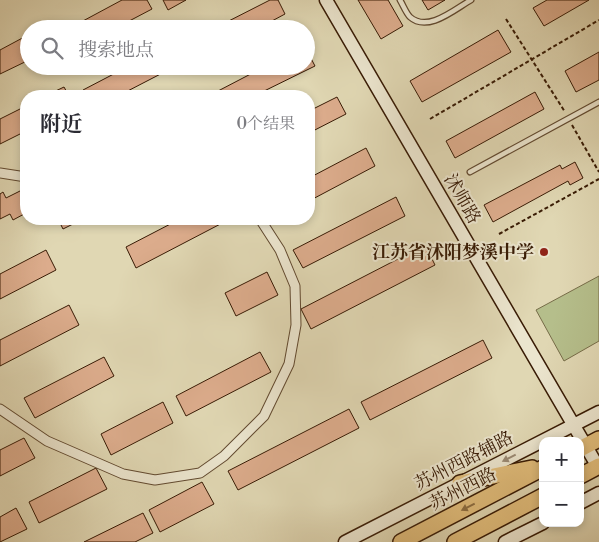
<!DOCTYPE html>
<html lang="zh">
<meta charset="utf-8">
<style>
body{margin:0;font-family:"Libre Bodoni","Noto Serif SC",serif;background:#f7f7f7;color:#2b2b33}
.controls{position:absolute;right:15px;bottom:15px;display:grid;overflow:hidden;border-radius:10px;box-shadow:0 2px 8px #0003}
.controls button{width:45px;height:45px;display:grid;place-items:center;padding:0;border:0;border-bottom:1px solid #e1e1e2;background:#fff;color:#2b2b33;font:25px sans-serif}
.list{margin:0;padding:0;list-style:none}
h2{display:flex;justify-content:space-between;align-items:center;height:65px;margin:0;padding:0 20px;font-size:21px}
h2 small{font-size:16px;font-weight:400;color:#7c7c81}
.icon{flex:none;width:28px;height:28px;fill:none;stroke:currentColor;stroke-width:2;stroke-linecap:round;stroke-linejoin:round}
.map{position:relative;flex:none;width:599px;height:542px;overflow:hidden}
.search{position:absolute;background:#fff;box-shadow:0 2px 8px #0003;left:20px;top:20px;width:295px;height:55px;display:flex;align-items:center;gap:12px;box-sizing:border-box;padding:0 18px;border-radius:28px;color:#7c7c81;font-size:19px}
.panel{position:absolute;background:#fff;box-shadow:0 2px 8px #0003;left:20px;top:90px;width:295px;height:135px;border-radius:20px}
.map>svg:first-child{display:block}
</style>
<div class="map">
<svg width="599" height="542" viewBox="0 0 599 542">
<rect width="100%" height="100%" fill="#e0d7b3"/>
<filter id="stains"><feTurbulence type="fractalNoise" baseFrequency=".004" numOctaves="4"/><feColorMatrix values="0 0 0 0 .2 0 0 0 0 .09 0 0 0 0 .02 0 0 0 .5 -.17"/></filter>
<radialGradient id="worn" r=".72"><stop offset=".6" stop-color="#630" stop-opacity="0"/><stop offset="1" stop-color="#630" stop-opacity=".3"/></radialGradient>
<polygon fill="#b5be8b" stroke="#766c48" points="599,276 599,341 564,361 536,310"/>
<g fill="#dcac8c" stroke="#381b05">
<polygon points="122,0 147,0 152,9 114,29 68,29"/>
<polygon points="163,0 186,0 168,10"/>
<polygon points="270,0 278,0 285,14 257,29 213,29"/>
<polygon points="358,0 388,0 403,26 381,39"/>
<polygon points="422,0 445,0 428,10"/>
<polygon points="547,0 589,0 544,26 533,8"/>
<polygon points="498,30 511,52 422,102 410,81"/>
<polygon points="28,35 29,60 0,74 0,50"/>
<polygon points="306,49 315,66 254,96 220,96 218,91 266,66 306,66"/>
<polygon points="599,52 599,80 576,92 565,71"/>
<polygon points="129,66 176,66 118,96 87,96 83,90"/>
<polygon points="64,87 69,96 45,96"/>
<polygon points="535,92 544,109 455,158 446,141"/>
<polygon points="337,97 346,114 309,133 309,111"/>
<polygon points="26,106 26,131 0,144 0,119"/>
<polygon points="366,148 375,166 309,201 309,178"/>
<polygon points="575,162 583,178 570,185 568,181 493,222 484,205 560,165 562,169"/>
<polygon points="26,188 26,213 13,220 10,214 0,219 0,194 3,192 6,198"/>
<polygon points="396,197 405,216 303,268 293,250"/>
<polygon points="58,219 83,219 63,229"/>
<polygon points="180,219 230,219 136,268 126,247"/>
<polygon points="425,245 435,265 311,329 301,309"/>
<polygon points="46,250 56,270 0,299 0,274"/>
<polygon points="267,272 278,295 236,316 225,293"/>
<polygon points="69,305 79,325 0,366 0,340"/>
<polygon points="483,340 492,358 370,420 361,402"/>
<polygon points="260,352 271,372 186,416 176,396"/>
<polygon points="104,357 114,376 35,418 24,398"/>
<polygon points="163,402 173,423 111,455 101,434"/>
<polygon points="349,409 359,428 238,490 228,471"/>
<polygon points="24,438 35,458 0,476 0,450"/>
<polygon points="96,468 107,489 39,523 29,502"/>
<polygon points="202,482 214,504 160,532 149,510"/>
<polygon points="16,508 27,529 0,542 0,517"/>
<polygon points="143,513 153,533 135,542 84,542"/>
</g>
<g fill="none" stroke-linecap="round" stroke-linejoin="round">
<g stroke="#624a30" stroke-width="7">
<g id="lane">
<path d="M400 0C403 5 406 13 410 17 428 33 455 9 471 0"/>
<polyline points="470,172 599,102"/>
</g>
</g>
<g stroke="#624a30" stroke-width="11">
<g id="street">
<polyline points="0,173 26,177"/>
<polyline points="0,409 47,441 123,474 155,480 200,473 224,456 264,416 289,364 296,325 295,286 280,250 260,219"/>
</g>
</g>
<g stroke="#381b05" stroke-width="15">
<g id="secondary">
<polyline points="326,0 598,467"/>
<polyline points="580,503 599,493"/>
<polyline points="345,542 599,412"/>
<polyline points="505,542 543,523"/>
</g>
</g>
<g stroke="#381b05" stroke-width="18">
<g id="primary">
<polyline points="580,449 599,439"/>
<polyline points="580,476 599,466"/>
<polyline points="460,483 532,468"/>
<polyline points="401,542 543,468"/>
<polyline points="455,542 543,496"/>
</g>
</g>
<g stroke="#381b05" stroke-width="2" stroke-dasharray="4 2.5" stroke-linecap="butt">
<polyline points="506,19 565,112"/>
<polyline points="430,119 599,20"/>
<polyline points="572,125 599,172"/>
<polyline points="499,234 599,179"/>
</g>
<use href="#lane" stroke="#ebe5ce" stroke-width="4.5"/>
<use href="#street" stroke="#ebe5ce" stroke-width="9"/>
<use href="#secondary" stroke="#ebe5ce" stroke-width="12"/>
<use href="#primary" stroke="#e0bc7a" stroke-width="15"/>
</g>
<defs><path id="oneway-solid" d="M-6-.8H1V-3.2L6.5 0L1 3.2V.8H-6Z" transform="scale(1.25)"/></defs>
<use fill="#9a8a74" href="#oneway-solid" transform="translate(509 458) rotate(153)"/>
<use fill="#8c6c40" href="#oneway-solid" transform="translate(468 507) rotate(153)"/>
<circle fill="#8f2418" stroke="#ebe5ce" stroke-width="2" cx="544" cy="252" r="5"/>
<g text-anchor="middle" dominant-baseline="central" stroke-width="4" stroke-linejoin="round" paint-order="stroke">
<g font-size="18" fill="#381b05" stroke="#ebe5ce">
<text transform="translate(462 199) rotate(60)">沭师路</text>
<text transform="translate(464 461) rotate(-27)">苏州西路辅路</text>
<text transform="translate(463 489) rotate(-27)">苏州西路</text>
</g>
<g font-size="18" font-weight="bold" fill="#381b05" stroke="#ebe5ce" text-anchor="end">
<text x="534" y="252">江苏省沭阳梦溪中学</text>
</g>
</g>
<rect width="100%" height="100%" filter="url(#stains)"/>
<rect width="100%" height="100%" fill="url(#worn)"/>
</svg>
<div class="controls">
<button>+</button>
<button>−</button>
</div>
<div class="search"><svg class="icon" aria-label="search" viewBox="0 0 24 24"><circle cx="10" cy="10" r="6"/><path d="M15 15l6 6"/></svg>搜索地点</div>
<section class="panel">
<h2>附近<small>0个结果</small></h2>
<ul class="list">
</ul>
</section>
</div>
